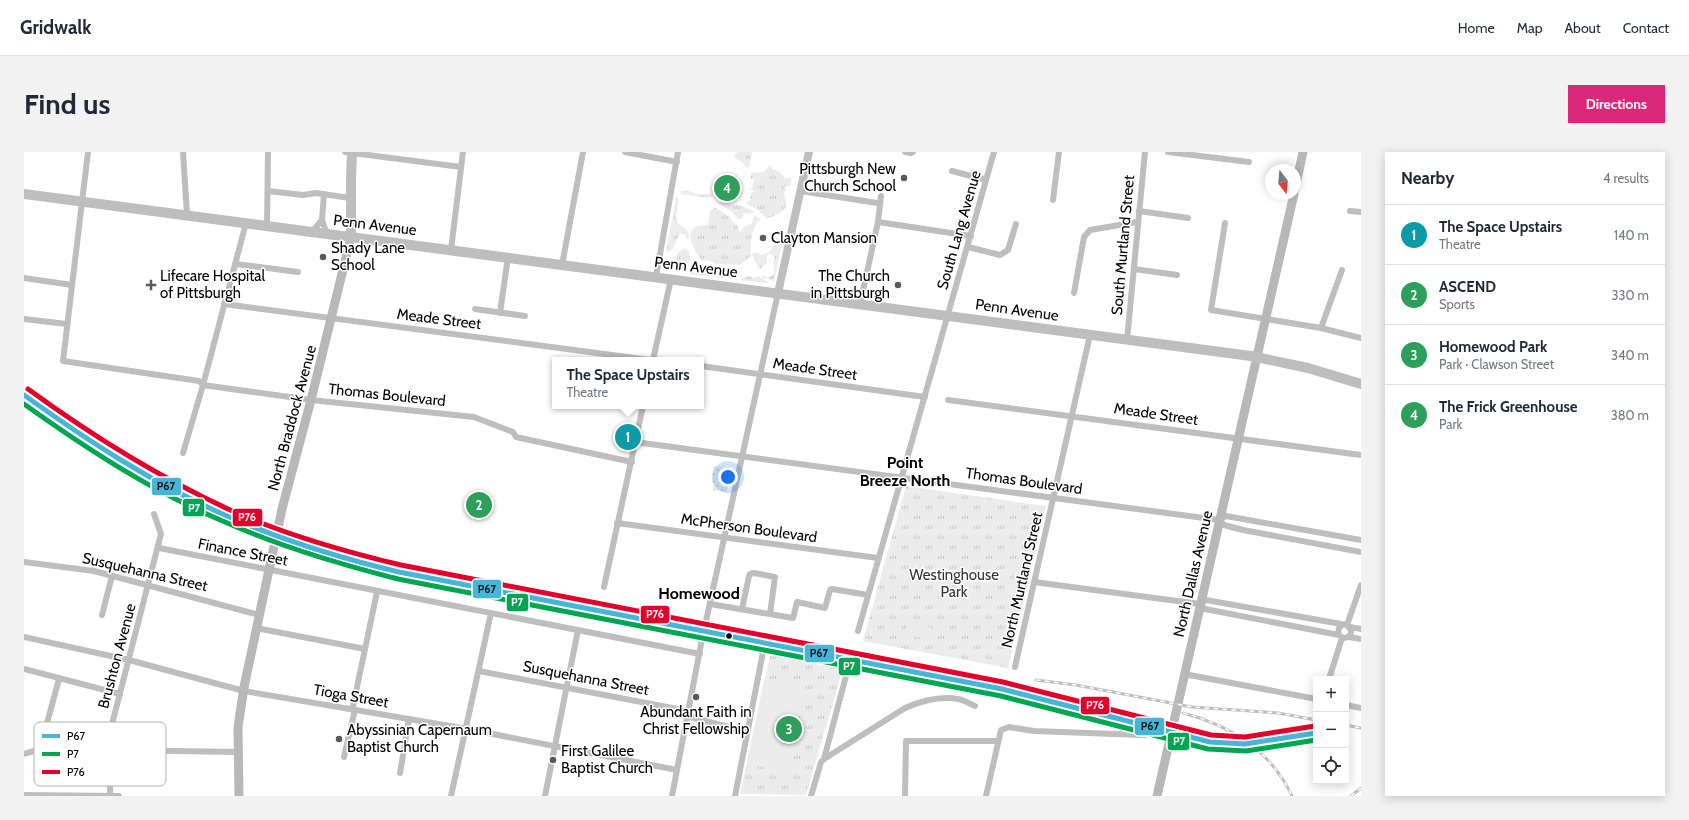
<!DOCTYPE html>
<meta charset="utf-8">
<style>
body{margin:0;font-family:Cabin,sans-serif;background:#f2f2f3;color:#1f2937}
.controls{position:absolute;right:12px;bottom:12px;display:grid;overflow:hidden;border-radius:0px;box-shadow:0 2px 10px #0003}
.controls button{width:36px;height:36px;display:grid;place-items:center;padding:0;border:0;border-bottom:1px solid #e0e1e3;background:#fff;color:#1f2937;font:20px sans-serif}
.compass{position:absolute;left:1241px;top:12px;width:36px;height:36px;border-radius:50%;background:#fff;box-shadow:0 2px 10px #0003;rotate:164deg}
.you{position:absolute;left:704px;top:325px;width:14px;height:14px;margin:-10px;border:3px solid #fff;border-radius:50%;background:#1a73e8;box-shadow:0 0 0 6px #1a73e833}
.badge{display:grid;place-items:center;width:26px;height:26px;border-radius:50%;background:#db2777;color:#fff;font-size:13px;font-weight:700}
.pin{position:absolute;translate:-50% -50%;border:2px solid #fff;box-shadow:0 1px 4px #0006}
.popup{position:absolute;left:528px;top:205px;width:152px;height:52px;box-sizing:border-box;display:grid;place-content:center;border-radius:0px;background:#fff;filter:drop-shadow(0 1px 3px #0005);font-size:13px;white-space:nowrap;color:#747a83}
.popup b{font-size:15px;color:#1f2937}
.popup::after{content:'';position:absolute;left:50%;top:100%;margin-left:-8px;border:8px solid transparent;border-top-color:#fff}
.list{margin:0;padding:0;list-style:none}
h2{display:flex;justify-content:space-between;align-items:center;height:52px;margin:0;padding:0 16px;font-size:17px}
h2 small{font-size:13px;font-weight:400;color:#747a83}
.list li{display:grid;grid-template-columns:26px 1fr auto;gap:12px;align-items:center;box-sizing:border-box;height:60px;padding:0 16px;border-top:1px solid #e0e1e3}
.list b{display:block;font-size:15px;white-space:nowrap}
.list p{margin:0;font-size:13px;white-space:nowrap;color:#747a83}
.list em{font-size:13px;font-style:normal;color:#747a83}
.icon{flex:none;width:22px;height:22px;fill:none;stroke:currentColor;stroke-width:2;stroke-linecap:round;stroke-linejoin:round}
.map{position:relative;flex:none;width:1337px;height:644px;overflow:hidden;border-radius:0px}
header{display:flex;align-items:center;gap:24px;box-sizing:border-box;height:56px;padding:0 20px;background:#fff;border-bottom:1px solid #e0e1e3}
header strong{font-size:19px}
nav{display:flex;gap:22px;margin-inline-start:auto;font-size:14px}
.intro{display:flex;align-items:center;justify-content:space-between;box-sizing:border-box;height:96px;padding:0 24px}
h1{margin:0;font-size:28px}
.button{padding:10px 18px;border-radius:0px;background:#db2777;color:#fff;font-size:14px;font-weight:700}
main{display:flex;gap:24px;padding:0 24px}
aside{flex:1;background:#fff;border-radius:0px;box-shadow:0 2px 10px #0003}
.map>svg:first-child{display:block}
</style>
<header>
<strong>Gridwalk</strong>
<nav><a>Home</a><a>Map</a><a>About</a><a>Contact</a></nav>
</header>
<div class="intro"><h1>Find us</h1><a class="button">Directions</a></div>
<main>
<div class="map">
<svg width="1337" height="644" viewBox="0 0 1337 644">
<defs>
<pattern id="grass-tufts" width="24" height="20" patternUnits="userSpaceOnUse"><rect width="24" height="20" fill="#ececec"/><path d="M3 7l-1-3M5 7V3M7 7l1-3M15 17l-1-3M17 17v-4M19 17l1-3" fill="none" stroke="#c9c9c9"/></pattern>
<pattern id="garden-dots" width="8" height="8" patternUnits="userSpaceOnUse"><rect width="8" height="8" fill="#ececec"/><path d="M2 2h.1M6 6h.1" fill="none" stroke="#c9c9c9" stroke-width="1.8" stroke-linecap="round"/></pattern>
</defs>
<rect width="100%" height="100%" fill="#fff"/>
<g fill="url(#grass-tufts)">
<path d="M713 0H728L725 16 721 15C720 9 713 8 710 5Z"/>
<path d="M746 13 748 17 756 20 761 26H767V33L760 35 762 38 760 40C760 44 763 51 762 54 760 61 748 65 742 67 737 57 728 57 722 50L726 49 727 42 723 41H728L730 39 724 36H728L730 28 726 26 727 21 740 20Z"/>
<polygon points="696,37 706,39 706,40 699,42 706,44 709,49 694,47 693,45"/>
<polygon points="663,38 672,42 688,42 688,44 685,46 657,42 657,39"/>
<path d="M652 46 655 48 652 64 654 72C660 75 668 79 664 88L661 83 656 81C651 89 652 98 642 101Z"/>
<polygon points="693,50 718,54 731,60 725,62 720,61 718,67 714,67 708,60"/>
<path d="M690 56H692L706 65 707 68 713 73 715 79 717 80 720 75 728 71 730 63 737 67C727 76 726 90 727 104L716 113 691 112 684 108 678 109C672 101 658 80 674 74 677 73 681 74 684 73L686 59Z"/>
<path d="M752 86 759 87 750 129H749L737 125 740 124 743 126 750 122V104L747 102 743 103V111L736 117 730 108 728 101H734L737 103C743 102 747 100 749 94L754 92 751 88Z"/>
<polygon points="661,96 665,100 667,109 660,115 656,115 652,105 654,101"/>
<polygon points="667,119 673,122 684,119 693,121 701,126 666,122"/>
<polygon points="725,124 729,126 734,124 744,130 744,131 714,128"/>
<polygon points="882,334 1022,354 984,516 839,489"/>
<polygon points="747,499 820,513 782,643 716,642"/>
</g>
<polygon fill="url(#garden-dots)" points="690,314 708,316 703,340 689,338 690,331 688,330"/>
<g fill="#ececec">
<polygon points="883,472 907,475 906,487 881,483"/>
<polygon points="740,528 779,536 764,619 723,612"/>
</g>
<g fill="none" stroke-linecap="round" stroke-linejoin="round">
<g stroke="#bebebe" stroke-width="6">
<polyline points="64,0 39,209 175,229 179,233 287,248 450,265 489,280 492,285 608,310"/>
<polyline points="159,0 163,63"/>
<polyline points="321,0 437,15"/>
<polyline points="601,0 653,10"/>
<polyline points="881,0 887,1 889,0"/>
<polyline points="1144,0 1225,10"/>
<polyline points="928,19 962,28"/>
<polyline points="244,39 279,43 292,41 326,46"/>
<polyline points="777,39 853,51"/>
<polyline points="300,42 298,68 303,82"/>
<polyline points="1029,48 1035,0"/>
<polyline points="1115,59 1164,66"/>
<polyline points="1326,59 1337,60"/>
<polyline points="854,70 947,84"/>
<polyline points="1201,71 1187,158 1297,176 1337,186"/>
<polyline points="243,74 244,0"/>
<polyline points="288,80 298,68"/>
<polyline points="944,95 976,103 984,98 992,72"/>
<polyline points="427,98 439,0"/>
<polyline points="212,112 274,120"/>
<polyline points="538,113 559,0"/>
<polyline points="1110,117 1153,123"/>
<polyline points="632,125 654,0"/>
<polyline points="0,126 48,133"/>
<polyline points="1050,141 1060,85 1066,78 1113,70"/>
<polyline points="200,152 626,208"/>
<polyline points="836,152 854,70 857,44"/>
<polyline points="451,157 501,164"/>
<polyline points="476,161 484,105"/>
<polyline points="0,167 43,172"/>
<polyline points="1297,176 1318,118"/>
<polyline points="1103,188 1121,0"/>
<polyline points="629,208 647,127"/>
<polyline points="677,214 901,245"/>
<polyline points="924,248 1337,303"/>
<polyline points="611,290 1195,368 1200,373 1219,378 1337,400"/>
<polyline points="159,301 179,233 222,71"/>
<polyline points="1195,368 1202,364 1337,388"/>
<polyline points="593,371 854,406"/>
<polyline points="135,396 676,502"/>
<polyline points="0,410 70,419 235,463"/>
<polyline points="1010,430 1176,452 1181,457 1315,483"/>
<polyline points="580,435 619,254"/>
<polyline points="686,452 769,466 773,450 801,456 806,438 808,437 844,443"/>
<path d="M1176 452 1182 448 1323 473 1327 478C1328 483 1324 486 1319 486L1314 482 1315 476 1318 473"/>
<polyline points="718,457 725,424 726,422 730,421 751,425 746,462"/>
<polyline points="78,463 88,424"/>
<polyline points="1323,473 1337,433"/>
<polyline points="1326,475 1337,477"/>
<polyline points="232,476 341,497"/>
<polyline points="834,479 970,0"/>
<polyline points="0,485 105,508 220,539 438,576 653,618"/>
<polyline points="1325,485 1337,487"/>
<polyline points="991,515 1066,183"/>
<polyline points="0,517 96,542"/>
<polyline points="455,519 664,559"/>
<polyline points="1160,522 1292,547"/>
<polyline points="1305,527 1318,486"/>
<polyline points="1322,553 1337,556"/>
<polyline points="663,564 723,580"/>
<polyline points="16,597 35,527"/>
<polyline points="86,598 215,600"/>
<polyline points="0,602 87,576"/>
<polyline points="320,605 330,562 329,554 353,440"/>
<path d="M800 607 881 556C897 549 916 544 934 547 940 548 946 552 951 554"/>
<polyline points="376,621 385,567"/>
<polyline points="0,643 95,644"/>
<polyline points="86,644 87,576 137,382 130,362"/>
<polyline points="427,644 467,461"/>
<polyline points="521,644 554,478"/>
<polyline points="648,644 678,487 754,141"/>
<polyline points="711,644 739,500"/>
<polyline points="787,644 797,610 800,607 822,524"/>
<polyline points="881,644 882,589 974,589"/>
<polyline points="962,644 977,578 985,575 1010,579 1146,584"/>
</g>
<polyline stroke="#bebebe" stroke-width="8" points="754,141 785,0"/>
<g stroke="#b8b8b8" stroke-width="9">
<polyline points="1271,37 1279,0"/>
<polyline points="215,644 214,575 220,535 258,357 287,248 327,85"/>
<polyline points="1133,644 1270,42"/>
</g>
<polyline stroke="#bebebe" stroke-width="10" points="327,85 327,28 328,0"/>
<polyline stroke="#bebebe" stroke-width="10" points="0,42 1227,204 1284,216 1337,232"/>
<g stroke="#bebebe" stroke-width="3">
<g id="rail">
<polyline points="1012,528 1052,533 1168,555 1254,561 1292,568"/>
<path d="M1159 561C1206 573 1247 599 1268 644"/>
<polyline points="1322,573 1337,576"/>
<polyline points="1327,644 1337,636"/>
</g>
</g>
<use href="#rail" stroke="#fff" stroke-width="1.5" stroke-dasharray="4.5" stroke-linecap="butt"/>
<g stroke="#fff" stroke-width="8">
<path id="bus-1" d="M0 243C64 289 130 332 203 364 258 388 316 406 375 420L978 537 1186 590 1221 592 1292 581"/>
</g>
<g stroke="#fff" stroke-width="8">
<path id="bus-2" d="M0 252C63 297 129 340 201 370 257 395 315 412 374 427L977 544 1184 597 1222 599 1292 588"/>
</g>
<g stroke="#fff" stroke-width="8">
<path id="bus-3" d="M4 237C67 283 133 324 204 357 259 382 318 399 377 413L979 530 1187 583 1221 585 1291 574"/>
</g>
<use href="#bus-1" stroke="#47b5d7" stroke-width="5"/>
<use href="#bus-2" stroke="#00a651" stroke-width="5"/>
<use href="#bus-3" stroke="#e4002b" stroke-width="5"/>
</g>
<g fill="#595959" stroke="#fff" stroke-width="1.5">
<circle cx="880" cy="26" r="4"/>
<circle cx="739" cy="86" r="4"/>
<circle cx="299" cy="105" r="4"/>
<path d="M125 127h4v4h4v4h-4v4h-4v-4h-4v-4h4z"/>
<circle cx="874" cy="133" r="4"/>
<circle cx="672" cy="545" r="4"/>
<circle cx="315" cy="587" r="4"/>
<circle cx="529" cy="608" r="4"/>
</g>
<circle fill="#000" stroke="#fff" stroke-width="1.5" cx="705" cy="484" r="3.5"/>
<g text-anchor="middle" dominant-baseline="central" stroke-width="3" stroke-linejoin="round" paint-order="stroke">
<g font-size="15" fill="#000" stroke="#fff" text-anchor="start">
<text x="872" y="17" text-anchor="end">Pittsburgh New<tspan x="872" dy="17">Church School</tspan></text>
<text x="747" y="86">Clayton Mansion</text>
<text x="307" y="96">Shady Lane<tspan x="307" dy="17">School</tspan></text>
<text x="136" y="124">Lifecare Hospital<tspan x="136" dy="17">of Pittsburgh</tspan></text>
<text x="866" y="124" text-anchor="end">The Church<tspan x="866" dy="17">in Pittsburgh</tspan></text>
<text x="672" y="560" text-anchor="middle">Abundant Faith in<tspan x="672" dy="17">Christ Fellowship</tspan></text>
<text x="323" y="578">Abyssinian Capernaum<tspan x="323" dy="17">Baptist Church</tspan></text>
<text x="537" y="599">First Galilee<tspan x="537" dy="17">Baptist Church</tspan></text>
</g>
<g font-size="15" fill="#000" stroke="#fff">
<text transform="translate(351 73) rotate(7)">Penn Avenue</text>
<text transform="translate(935 78) rotate(-74)">South Lang Avenue</text>
<text transform="translate(1099 93) rotate(-85)">South Murtland Street</text>
<text transform="translate(672 115) rotate(7)">Penn Avenue</text>
<text transform="translate(993 158) rotate(8)">Penn Avenue</text>
<text transform="translate(415 167) rotate(7)">Meade Street</text>
<text transform="translate(791 217) rotate(8)">Meade Street</text>
<text transform="translate(363 243) rotate(6)">Thomas Boulevard</text>
<text transform="translate(1132 262) rotate(8)">Meade Street</text>
<text transform="translate(268 266) rotate(-75)">North Braddock Avenue</text>
<text transform="translate(1000 329) rotate(8)">Thomas Boulevard</text>
<text transform="translate(725 376) rotate(8)">McPherson Boulevard</text>
<text transform="translate(219 400) rotate(11)">Finance Street</text>
<text transform="translate(121 420) rotate(13)">Susquehanna Street</text>
<text transform="translate(1169 422) rotate(-77)">North Dallas Avenue</text>
<text transform="translate(998 428) rotate(-77)">North Murtland Street</text>
<text transform="translate(93 504) rotate(-75)">Brushton Avenue</text>
<text transform="translate(562 526) rotate(11)">Susquehanna Street</text>
<text transform="translate(327 544) rotate(10)">Tioga Street</text>
</g>
<g font-size="15" fill="#333" stroke="#fff">
<text x="930" y="423">Westinghouse<tspan x="930" dy="17">Park</tspan></text>
</g>
<g font-size="16" font-weight="bold" fill="#000" stroke="#fff">
<text x="881" y="310">Point<tspan x="881" dy="18">Breeze North</tspan></text>
<text x="675" y="441">Homewood</text>
</g>
</g>
<rect x="10" y="570" width="132" height="64" rx="6" fill="#fff" stroke="#b2b2b2" stroke-width="1"/>
<rect x="18" y="582" width="18" height="4" fill="#47b5d7"/>
<rect x="18" y="600" width="18" height="4" fill="#00a651"/>
<rect x="18" y="618" width="18" height="4" fill="#e4002b"/>
<g font-size="11" fill="#000">
<text x="43" y="588">P67</text>
<text x="43" y="606">P7</text>
<text x="43" y="624">P76</text>
</g>
<g stroke="#fff" stroke-width="1.5">
<rect x="127" y="325" width="31" height="19" rx="4" fill="#47b5d7"/>
<rect x="158" y="346" width="23" height="19" rx="4" fill="#00a651"/>
<rect x="208" y="356" width="31" height="19" rx="4" fill="#e4002b"/>
<rect x="448" y="427" width="30" height="20" rx="4" fill="#47b5d7"/>
<rect x="482" y="441" width="23" height="19" rx="4" fill="#00a651"/>
<rect x="616" y="453" width="30" height="19" rx="4" fill="#e4002b"/>
<rect x="780" y="492" width="31" height="19" rx="4" fill="#47b5d7"/>
<rect x="814" y="505" width="23" height="19" rx="4" fill="#00a651"/>
<rect x="1056" y="544" width="30" height="19" rx="4" fill="#e4002b"/>
<rect x="1110" y="565" width="31" height="19" rx="4" fill="#47b5d7"/>
<rect x="1143" y="580" width="23" height="19" rx="4" fill="#00a651"/>
</g>
<g font-size="11" text-anchor="middle" font-weight="bold" fill="#fff">
<text x="170" y="360">P7</text>
<text x="223" y="369">P76</text>
<text x="493" y="454">P7</text>
<text x="631" y="466">P76</text>
<text x="825" y="518">P7</text>
<text x="1071" y="557">P76</text>
<text x="1155" y="593">P7</text>
</g>
<g font-size="11" text-anchor="middle" font-weight="bold" fill="#111">
<text x="142" y="338">P67</text>
<text x="463" y="441">P67</text>
<text x="795" y="505">P67</text>
<text x="1126" y="578">P67</text>
</g>
</svg>
<div class="controls">
<button>+</button>
<button>−</button>
<button><svg class="icon" aria-label="locate" viewBox="0 0 24 24"><circle cx="12" cy="12" r="6"/><path d="M12 2v4M12 18v4M2 12h4M18 12h4"/></svg></button>
</div>
<svg class="compass" viewBox="-18 -18 36 36"><path d="M0-13l5 13h-10z" fill="#e53935"/><path d="M0 13l5-13h-10z" fill="#747a83"/></svg>
<div class="you"></div>
<div class="pin badge" style="left:604px;top:285px;background:#0f9aa8">1</div>
<div class="popup"><b>The Space Upstairs</b>Theatre</div>
<div class="pin badge" style="left:455px;top:353px;background:#2e9e5b">2</div>
<div class="pin badge" style="left:765px;top:577px;background:#2e9e5b">3</div>
<div class="pin badge" style="left:703px;top:36px;background:#2e9e5b">4</div>
</div>
<aside>
<h2>Nearby<small>4 results</small></h2>
<ul class="list">
<li><span class="badge" style="background:#0f9aa8">1</span><div><b>The Space Upstairs</b><p>Theatre</p></div><em>140 m</em></li>
<li><span class="badge" style="background:#2e9e5b">2</span><div><b>ASCEND</b><p>Sports</p></div><em>330 m</em></li>
<li><span class="badge" style="background:#2e9e5b">3</span><div><b>Homewood Park</b><p>Park · Clawson Street</p></div><em>340 m</em></li>
<li><span class="badge" style="background:#2e9e5b">4</span><div><b>The Frick Greenhouse</b><p>Park</p></div><em>380 m</em></li>
</ul>
</aside>
</main>
